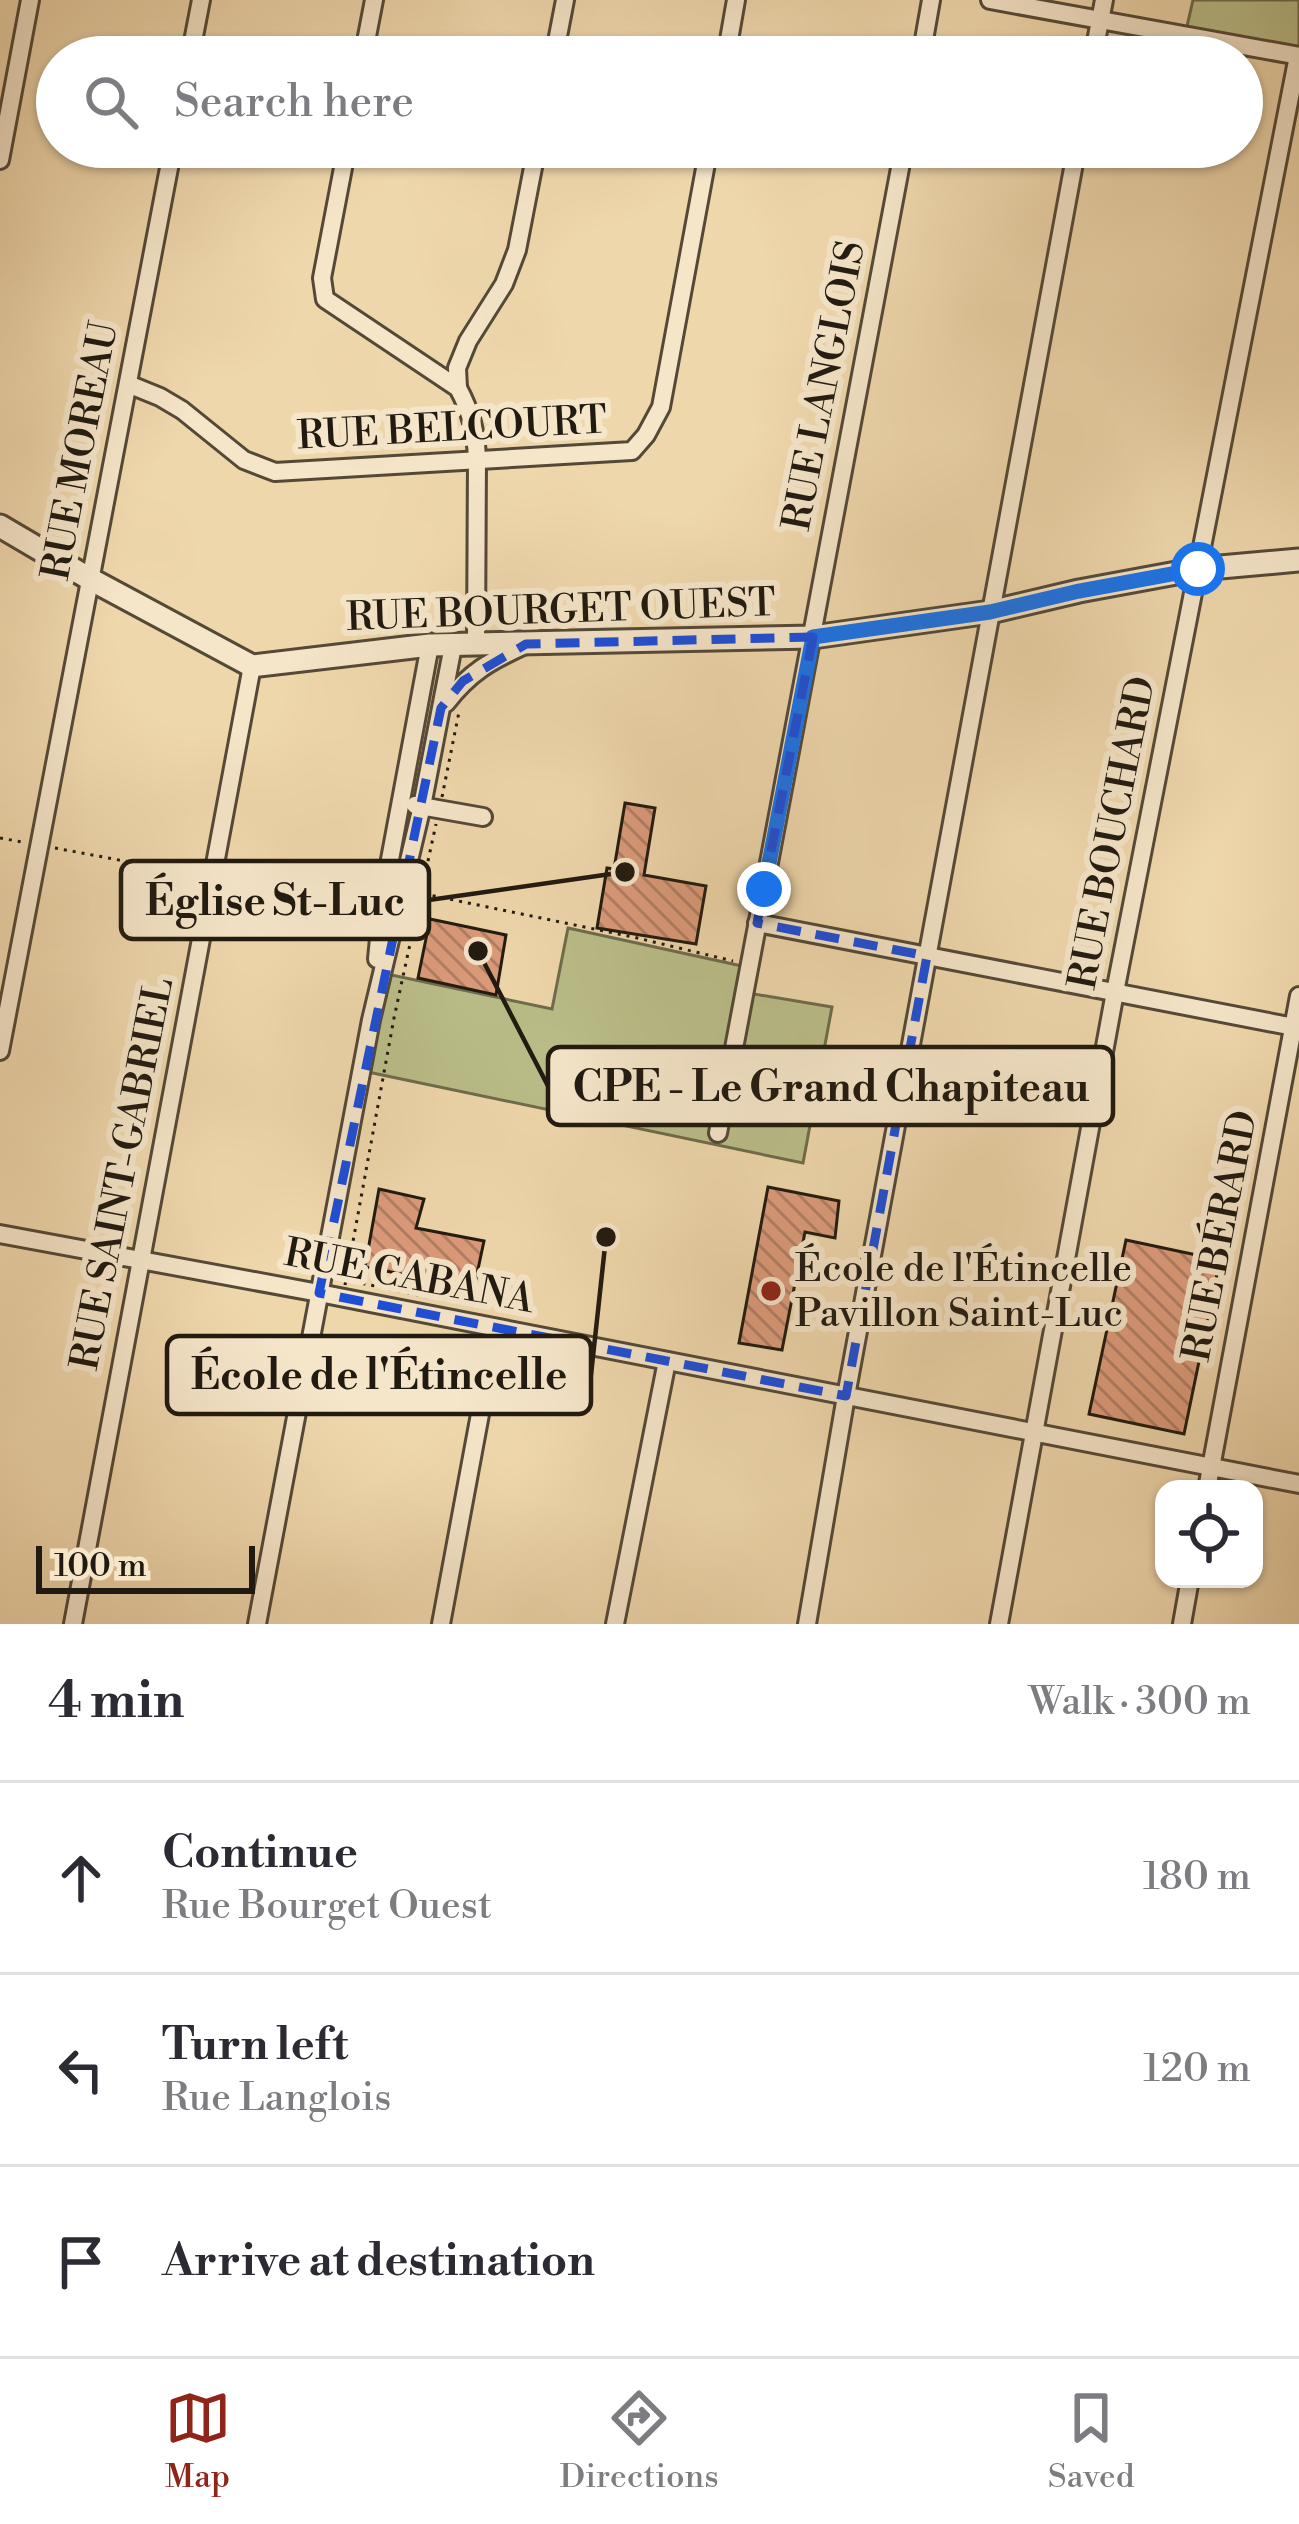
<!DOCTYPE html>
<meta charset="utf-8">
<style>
body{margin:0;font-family:"Libre Bodoni",serif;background:#f2f2f3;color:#2b2b33}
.controls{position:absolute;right:36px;bottom:36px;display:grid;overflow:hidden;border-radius:24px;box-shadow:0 3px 9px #0004}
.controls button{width:108px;height:108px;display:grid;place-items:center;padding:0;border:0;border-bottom:3px solid #e1e1e2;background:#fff;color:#2b2b33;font:60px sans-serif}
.scale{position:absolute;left:36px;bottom:30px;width:219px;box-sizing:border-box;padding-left:12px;border:6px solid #211a10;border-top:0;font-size:33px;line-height:42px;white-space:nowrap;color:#211a10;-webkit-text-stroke:9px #f5e5c9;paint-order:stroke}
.stop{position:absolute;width:36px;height:36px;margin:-27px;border:9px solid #1a73e8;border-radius:50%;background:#fff}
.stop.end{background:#1a73e8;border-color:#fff;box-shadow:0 3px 12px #0008}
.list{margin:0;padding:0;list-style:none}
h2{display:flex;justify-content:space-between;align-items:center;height:156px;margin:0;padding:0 48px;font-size:51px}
h2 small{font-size:39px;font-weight:400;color:#7c7c81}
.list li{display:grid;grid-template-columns:78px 1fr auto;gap:36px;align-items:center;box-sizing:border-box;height:192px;padding:0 48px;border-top:3px solid #e1e1e2}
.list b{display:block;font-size:45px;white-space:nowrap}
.list p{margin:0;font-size:39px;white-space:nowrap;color:#7c7c81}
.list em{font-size:39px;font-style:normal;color:#7c7c81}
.icon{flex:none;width:66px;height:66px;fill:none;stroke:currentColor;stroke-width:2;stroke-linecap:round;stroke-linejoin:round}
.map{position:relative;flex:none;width:1299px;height:1624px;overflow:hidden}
.search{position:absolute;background:#fff;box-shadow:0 3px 9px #0004;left:36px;right:36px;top:36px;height:132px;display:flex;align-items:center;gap:30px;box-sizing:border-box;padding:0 42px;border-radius:66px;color:#7c7c81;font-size:45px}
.sheet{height:732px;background:#fff}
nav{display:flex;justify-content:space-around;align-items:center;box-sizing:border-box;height:168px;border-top:3px solid #e1e1e2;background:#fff;font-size:33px;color:#7c7c81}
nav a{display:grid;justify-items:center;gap:6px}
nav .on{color:#8f2418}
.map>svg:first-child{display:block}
</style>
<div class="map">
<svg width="1299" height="1624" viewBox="0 0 1299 1624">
<defs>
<pattern id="building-back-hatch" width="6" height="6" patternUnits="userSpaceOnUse" patternTransform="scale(3)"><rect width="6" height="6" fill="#dc9b7b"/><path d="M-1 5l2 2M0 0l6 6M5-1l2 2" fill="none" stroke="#b27e63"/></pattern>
</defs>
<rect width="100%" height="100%" fill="#efd7ac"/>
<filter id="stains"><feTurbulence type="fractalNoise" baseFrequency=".00167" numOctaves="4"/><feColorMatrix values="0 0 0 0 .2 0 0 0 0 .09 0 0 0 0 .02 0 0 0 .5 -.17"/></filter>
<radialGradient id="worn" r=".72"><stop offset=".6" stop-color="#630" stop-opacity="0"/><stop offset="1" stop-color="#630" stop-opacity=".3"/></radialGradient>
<g fill="#babe89" stroke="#6e6c4c" stroke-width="3">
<polygon points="1193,0 1299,0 1299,56 1185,35"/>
<polygon points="568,928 751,968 748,993 832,1007 803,1163 368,1072 387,974 552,1009"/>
</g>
<g fill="url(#building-back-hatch)" stroke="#211a10" stroke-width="3">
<polygon points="625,803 655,808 644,875 706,886 696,944 597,928 607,868 614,869"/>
<polygon points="430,919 506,935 496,995 418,978"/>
<polygon points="768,1187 839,1201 835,1238 805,1232 782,1350 739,1343"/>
<polygon points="379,1189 424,1199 416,1228 484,1241 474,1288 365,1267"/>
<polygon points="1126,1240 1220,1260 1184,1434 1089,1414"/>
</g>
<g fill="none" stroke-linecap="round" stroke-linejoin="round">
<g stroke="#544937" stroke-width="22">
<g id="minor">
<polyline points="990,0 1299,56"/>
<polyline points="190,57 201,0"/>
<polyline points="363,57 374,0"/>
<polyline points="554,57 565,0"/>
<polyline points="726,57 736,0"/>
<polyline points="921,57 931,0"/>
<polyline points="1093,57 1104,0"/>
<path d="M347 147 322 278 325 299 458 388C471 412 476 432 477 459L476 645"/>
<polyline points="0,160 30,0"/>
<polyline points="128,384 160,397 182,410 244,460 275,472 632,451 646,435 661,407 709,147"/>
<polyline points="458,388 457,368 468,341 504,284 517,250 537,147"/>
<path d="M446 703C470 672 490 661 525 645"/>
<polyline points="415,805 483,817"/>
<polyline points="757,923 1299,1028"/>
<polyline points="377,959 383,897 430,645"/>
<polyline points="0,1051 173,147"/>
<polyline points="718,1133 904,147"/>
<polyline points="0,1234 319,1293 1299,1484"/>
<polyline points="1207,1489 1299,996"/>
<polyline points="73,1624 252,666"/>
<polyline points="257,1624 371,1020 422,806 453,646"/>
<polyline points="441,1624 496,1328"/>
<polyline points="615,1624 667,1361"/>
<polyline points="807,1624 846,1396 1077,147"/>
<polyline points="999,1624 1115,992 1298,56"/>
<polyline points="1182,1624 1190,1579"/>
</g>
</g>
<g stroke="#544937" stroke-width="27">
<polyline id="tertiary" points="0,526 90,579 252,666 430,645 813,637 990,612 1079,591 1198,569 1299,560"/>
</g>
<g stroke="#211a10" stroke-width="3" stroke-dasharray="3 6" stroke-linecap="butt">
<polyline points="442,797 459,712"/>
<polyline points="0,838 22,842"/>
<polyline points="55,848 199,875"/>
<polyline points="226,880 365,900"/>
<polyline points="415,892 633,937 733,961"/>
<polyline points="336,1278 433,1298"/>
<polyline points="345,1285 394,1018 436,824"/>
</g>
<use href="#minor" stroke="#f5e5c9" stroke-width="16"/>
<use href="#tertiary" stroke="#f5e5c9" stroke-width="21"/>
</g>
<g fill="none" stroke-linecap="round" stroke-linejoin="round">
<polyline stroke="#1a73e8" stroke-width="15" points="764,889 813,637 990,612 1079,591 1198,569"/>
</g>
<path fill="none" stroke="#1d4ed8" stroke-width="9" stroke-dasharray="24 15" stroke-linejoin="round" d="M813 637 757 923 927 956 846 1396 319 1293 441 708 463 681 526 644Z"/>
<circle fill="#8f2418" stroke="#f5e5c9" stroke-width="4.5" cx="771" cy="1291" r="12"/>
<g text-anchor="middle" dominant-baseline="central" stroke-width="12" stroke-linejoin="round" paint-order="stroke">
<g font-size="39" fill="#211a10" stroke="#f5e5c9">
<text transform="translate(825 386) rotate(-79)">RUE LANGLOIS</text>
<text transform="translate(452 429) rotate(-3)">RUE BELCOURT</text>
<text transform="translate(81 451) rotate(-79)">RUE MOREAU</text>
<text transform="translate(561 611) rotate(-2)">RUE BOURGET OUEST</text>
<text transform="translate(1113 833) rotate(-79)">RUE BOUCHARD</text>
<text transform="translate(123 1174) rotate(-79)">RUE SAINT-GABRIEL</text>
<text transform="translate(1221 1236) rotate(-79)">RUE BÉRARD</text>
<text transform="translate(409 1277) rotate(11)">RUE CABANA</text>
</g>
<g font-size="39" fill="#211a10" stroke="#f5e5c9" text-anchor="start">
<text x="795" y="1269">École de l'Étincelle<tspan x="795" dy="45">Pavillon Saint-Luc</tspan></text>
</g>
</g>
<path fill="none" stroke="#211a10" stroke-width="4.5" d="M625 872L429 900M478 951L548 1086M606 1237L591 1375"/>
<g fill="#211a10" stroke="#f5e5c9" stroke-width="4.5">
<circle cx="625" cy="872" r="12"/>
<circle cx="478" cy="951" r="12"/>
<circle cx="606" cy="1237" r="12"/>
</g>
<g fill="#f5e5c9" stroke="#211a10" stroke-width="4.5">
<rect x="121" y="861" width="308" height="78" rx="12"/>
<rect x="548" y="1047" width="565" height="78" rx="12"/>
<rect x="167" y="1336" width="424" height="78" rx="12"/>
</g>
<g font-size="42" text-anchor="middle" font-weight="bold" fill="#211a10">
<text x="275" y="915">Église St-Luc</text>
<text x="831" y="1101">CPE - Le Grand Chapiteau</text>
<text x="379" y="1389">École de l'Étincelle</text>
</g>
<rect width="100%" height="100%" filter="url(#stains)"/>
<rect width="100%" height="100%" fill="url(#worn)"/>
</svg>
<div class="controls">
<button><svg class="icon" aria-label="locate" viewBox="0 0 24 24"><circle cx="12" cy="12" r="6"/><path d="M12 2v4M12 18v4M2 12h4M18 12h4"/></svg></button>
</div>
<div class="scale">100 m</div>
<div class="stop" style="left:1198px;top:569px"></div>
<div class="stop end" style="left:764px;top:889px"></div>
<div class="search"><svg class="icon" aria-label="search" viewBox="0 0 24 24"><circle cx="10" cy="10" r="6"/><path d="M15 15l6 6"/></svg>Search here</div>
</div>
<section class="sheet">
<h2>4 min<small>Walk · 300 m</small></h2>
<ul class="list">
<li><svg class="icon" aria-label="ahead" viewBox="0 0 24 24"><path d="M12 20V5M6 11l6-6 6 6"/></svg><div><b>Continue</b><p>Rue Bourget Ouest</p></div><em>180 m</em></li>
<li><svg class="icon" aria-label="left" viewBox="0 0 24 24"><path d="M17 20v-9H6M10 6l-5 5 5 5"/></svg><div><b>Turn left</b><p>Rue Langlois</p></div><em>120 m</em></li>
<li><svg class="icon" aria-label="arrive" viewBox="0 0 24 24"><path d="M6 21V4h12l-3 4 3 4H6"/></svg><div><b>Arrive at destination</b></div></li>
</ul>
</section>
<nav>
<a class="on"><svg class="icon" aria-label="map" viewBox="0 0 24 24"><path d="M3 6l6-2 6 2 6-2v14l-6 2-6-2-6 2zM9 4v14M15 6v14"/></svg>Map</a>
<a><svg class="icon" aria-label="directions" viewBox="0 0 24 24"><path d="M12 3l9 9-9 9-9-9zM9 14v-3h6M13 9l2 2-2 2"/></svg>Directions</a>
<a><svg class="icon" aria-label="saved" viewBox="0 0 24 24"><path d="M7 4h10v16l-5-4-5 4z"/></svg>Saved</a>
</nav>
